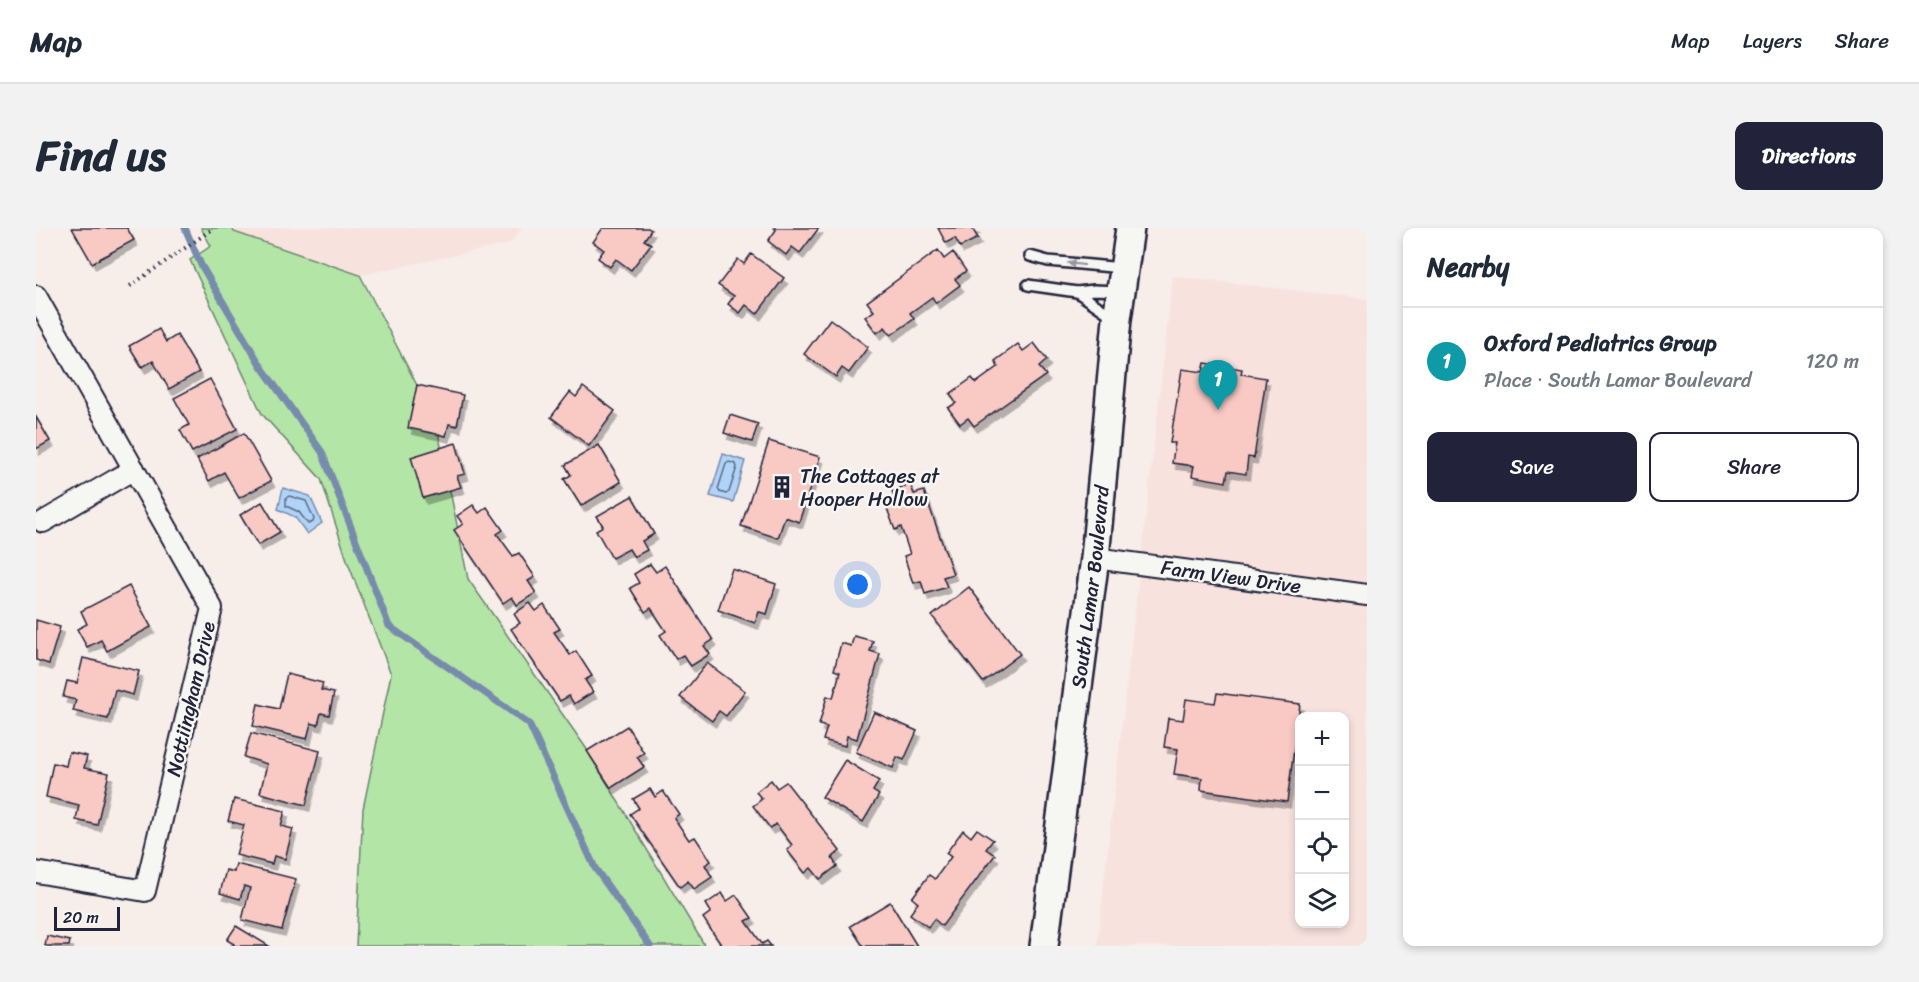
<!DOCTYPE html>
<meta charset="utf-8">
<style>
body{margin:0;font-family:Sriracha,sans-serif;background:#f2f2f3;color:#1f2937}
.controls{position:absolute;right:18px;bottom:18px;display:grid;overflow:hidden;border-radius:12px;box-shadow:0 3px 9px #0003}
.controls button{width:54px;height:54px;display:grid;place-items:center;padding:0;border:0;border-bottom:2px solid #e0e1e3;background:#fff;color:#1f2937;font:30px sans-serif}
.scale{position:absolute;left:18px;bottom:15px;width:66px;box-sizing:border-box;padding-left:6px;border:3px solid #22223b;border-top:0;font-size:16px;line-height:21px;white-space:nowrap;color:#22223b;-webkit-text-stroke:4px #f6f6f2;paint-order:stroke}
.you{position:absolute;left:822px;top:357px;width:21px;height:21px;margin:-15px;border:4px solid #fff;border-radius:50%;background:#1a73e8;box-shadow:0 0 0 9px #1a73e833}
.badge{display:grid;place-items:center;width:39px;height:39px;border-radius:50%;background:#22223b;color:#fff;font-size:20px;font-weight:700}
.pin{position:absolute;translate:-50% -50px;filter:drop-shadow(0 2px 3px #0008)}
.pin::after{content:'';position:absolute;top:32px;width:21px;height:18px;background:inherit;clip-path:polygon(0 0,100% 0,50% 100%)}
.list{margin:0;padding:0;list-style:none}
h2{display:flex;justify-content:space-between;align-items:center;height:78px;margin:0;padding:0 24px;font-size:26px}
h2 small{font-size:20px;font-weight:400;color:#747a83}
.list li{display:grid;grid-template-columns:39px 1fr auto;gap:18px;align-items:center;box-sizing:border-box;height:108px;padding:0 24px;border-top:2px solid #e0e1e3}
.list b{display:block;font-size:22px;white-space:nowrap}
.list p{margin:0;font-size:20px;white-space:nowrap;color:#747a83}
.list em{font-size:20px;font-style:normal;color:#747a83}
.actions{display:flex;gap:12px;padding:18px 24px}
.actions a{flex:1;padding:14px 0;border:2px solid #22223b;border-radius:12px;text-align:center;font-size:21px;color:#22223b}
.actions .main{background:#22223b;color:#fff}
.icon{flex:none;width:33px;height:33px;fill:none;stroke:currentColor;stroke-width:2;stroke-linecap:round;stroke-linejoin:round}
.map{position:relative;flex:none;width:1331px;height:718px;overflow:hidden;border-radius:12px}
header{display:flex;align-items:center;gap:36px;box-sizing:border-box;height:84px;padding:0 30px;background:#fff;border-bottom:2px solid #e0e1e3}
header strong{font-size:28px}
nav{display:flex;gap:33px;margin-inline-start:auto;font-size:21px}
.intro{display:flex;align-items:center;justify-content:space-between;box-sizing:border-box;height:144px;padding:0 36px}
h1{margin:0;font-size:42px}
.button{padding:15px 27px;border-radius:12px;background:#22223b;color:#fff;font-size:21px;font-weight:700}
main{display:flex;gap:36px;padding:0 36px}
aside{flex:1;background:#fff;border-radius:12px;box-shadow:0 3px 9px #0003}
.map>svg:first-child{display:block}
</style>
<header>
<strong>Map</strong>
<nav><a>Map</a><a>Layers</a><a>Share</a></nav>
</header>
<div class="intro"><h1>Find us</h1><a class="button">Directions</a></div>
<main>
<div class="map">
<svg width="1331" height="718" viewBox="0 0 1331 718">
<defs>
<filter id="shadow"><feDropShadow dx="3.5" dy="6" stdDeviation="0" flood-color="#0004"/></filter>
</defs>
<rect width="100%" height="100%" fill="#f7ede9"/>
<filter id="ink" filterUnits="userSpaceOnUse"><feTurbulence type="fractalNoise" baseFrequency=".0167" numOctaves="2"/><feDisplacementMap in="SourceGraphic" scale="12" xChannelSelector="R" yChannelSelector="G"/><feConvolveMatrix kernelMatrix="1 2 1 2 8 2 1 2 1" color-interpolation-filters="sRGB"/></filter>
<g filter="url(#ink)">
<g fill="#f8e2de" fill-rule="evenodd">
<polygon points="196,0 486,0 473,16 324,47 198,4"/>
<path d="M1137 48 1331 71V718H1061ZM1264 488H1308V696H1264Z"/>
</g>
<polygon fill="#b3e5a6" stroke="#6a8470" stroke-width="1.5" points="165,0 196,0 198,4 324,47 400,194 432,351 550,520 669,718 320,718 327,581 355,446 312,335 285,251 226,186 154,32 175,18"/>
<g fill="#b0d3f8" stroke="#778cac" stroke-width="1.5">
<polygon points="687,226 709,233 697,274 674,268"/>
<polygon points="247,260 274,268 286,295 271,306 259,289 242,281"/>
</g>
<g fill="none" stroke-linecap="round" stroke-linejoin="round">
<g stroke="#5b6987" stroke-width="1.5">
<polygon points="693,234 700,236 701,239 693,264 690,266 684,264 682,261 690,236"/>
<polygon points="253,268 270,273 278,291 277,294 272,296 263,284 250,278 250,270"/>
</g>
<polyline stroke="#778cac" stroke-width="7" points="149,0 165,37 225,138 286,224 353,398 493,496 559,640 614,718"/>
</g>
<g fill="#f9c9c4" stroke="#22223b" stroke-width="1.5" filter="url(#shadow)">
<polygon points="36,0 91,0 98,12 56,35"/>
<polygon points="567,0 612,0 615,2 608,12 615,16 595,42 580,31 574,39 562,30 568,22 557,14"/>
<polygon points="738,0 783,0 764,25 756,19 750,27 732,13 740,2"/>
<polygon points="902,0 940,0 937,2 942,10 924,19 919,10 910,15"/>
<polygon points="902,22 908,31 917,24 930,43 919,51 924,57 900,75 896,69 874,85 878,91 855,107 849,99 841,105 829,89 838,83 831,74"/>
<polygon points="715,26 748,50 721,86 710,77 704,85 692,76 698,68 682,57 702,31 708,36"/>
<polygon points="794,91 832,119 813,145 806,140 800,149 768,126"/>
<polygon points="123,101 130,114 141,107 163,144 133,161 117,133 106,139 93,118"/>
<polygon points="998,115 1011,132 1003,139 1010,147 938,198 932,190 924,196 912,180 920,175 914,166 936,150 940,155 962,139 959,133 982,116 987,123"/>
<polygon points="1169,135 1206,141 1205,146 1230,150 1218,230 1212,229 1210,246 1192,243 1190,254 1156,248 1158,238 1136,235 1139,215 1134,215 1146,141 1167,144"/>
<polygon points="174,151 201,201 156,224 144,202 153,197 138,170"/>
<polygon points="381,157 427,167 421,198 413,196 410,208 372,200"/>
<polygon points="547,159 579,183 553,218 515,189 534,164 540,169"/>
<polygon points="694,187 722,196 716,214 688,205"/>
<polygon points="0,189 14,213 0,221"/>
<polygon points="208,205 235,253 203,270 188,244 173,253 161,231"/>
<polygon points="733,213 784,229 763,294 749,289 742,310 705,298"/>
<polygon points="420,215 429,246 421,248 425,259 387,270 375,229"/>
<polygon points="563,217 585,254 545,278 528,251 535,247 529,237"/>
<polygon points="874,256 878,266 888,263 917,346 907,349 911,359 889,366 885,353 877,355 868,328 874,326 865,299 859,302 849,275 859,272 856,263"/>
<polygon points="596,268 618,306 606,313 611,322 598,329 593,321 576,330 560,302 567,298 561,288"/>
<polygon points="226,274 244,304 222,317 204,287"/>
<polygon points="437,277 443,285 451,279 467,302 461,306 477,328 483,325 499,349 492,353 500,365 481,377 476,369 467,375 418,302 427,296 421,288"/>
<polygon points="614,336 620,344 629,338 677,412 668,418 674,426 655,438 647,427 640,431 624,407 630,403 615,380 609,384 594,360 603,355 598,346"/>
<polygon points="696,341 740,356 731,386 723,384 719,395 682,382"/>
<polygon points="93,358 115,399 71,423 65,412 51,419 41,401 51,396 45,383"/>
<polygon points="933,359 984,426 947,454 896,388"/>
<polygon points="494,375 500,383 508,377 524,401 518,404 534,427 540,423 556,448 549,452 557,464 538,476 533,468 524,473 475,401 484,395 478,386"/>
<polygon points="0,392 24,399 13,436 0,432"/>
<polygon points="818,408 837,413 834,423 844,426 821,511 811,508 809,518 787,512 791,499 783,497 791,468 797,470 804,444 798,442 805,415 815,418"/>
<polygon points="47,430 103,443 97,467 79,462 72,491 37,483 40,472 27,469 31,453 41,455"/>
<polygon points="671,435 709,463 690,488 683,483 676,493 644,469"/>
<polygon points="251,446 287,455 285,462 298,465 293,487 285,485 282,497 275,495 271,511 217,498 222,476 243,481"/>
<polygon points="1181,465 1264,476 1251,574 1165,562 1166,550 1138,546 1142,521 1128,519 1132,490 1147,492 1150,471 1179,475"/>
<polygon points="838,484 881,503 868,532 861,529 857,540 820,524"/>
<polygon points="591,498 608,525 601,529 608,539 575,560 551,523"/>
<polygon points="215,505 284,523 270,577 224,565 231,536 208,529"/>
<polygon points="33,524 51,528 48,540 73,545 61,597 40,592 43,577 10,569 17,535 30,538"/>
<polygon points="809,532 843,553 837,563 843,567 827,594 786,569"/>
<polygon points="735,552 741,560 750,554 804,623 796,630 801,638 784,651 775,640 769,645 751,622 756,617 740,596 734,600 717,578 726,571 720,564"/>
<polygon points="614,561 619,569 627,563 643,586 638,590 653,612 659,609 675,633 669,637 676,649 658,661 652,653 644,659 594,586 603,580 597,571"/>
<polygon points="198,571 249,583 245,598 257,601 249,631 238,628 236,636 200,627 208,597 192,593"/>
<polygon points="941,601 957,612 950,621 959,627 906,698 898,691 892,699 874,686 882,675 876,670 893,647 899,651 915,629 910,625 927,602 935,609"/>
<polygon points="200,636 260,651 246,702 206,692 214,660 208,658 204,671 184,665 190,642 198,644"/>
<polygon points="686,665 691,673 700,667 716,690 710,693 726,716 731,713 735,718 686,718 667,690 675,684 670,676"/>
<polygon points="854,674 881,718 827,718 814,698"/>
<polygon points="200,698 233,718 197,718 198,716 191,712"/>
<polygon points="11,708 34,713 33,718 9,718"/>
</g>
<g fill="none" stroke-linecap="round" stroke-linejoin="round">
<g stroke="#22223b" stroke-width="14">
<g id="lane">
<polyline points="994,28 1012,33 1086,40"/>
<polyline points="992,57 1041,64 1058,62 1082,63"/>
<polyline points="1041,64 1079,90"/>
</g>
</g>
<g stroke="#22223b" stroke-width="24">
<g id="street">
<polyline points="0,68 176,380 109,663 0,644"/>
<polyline points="7,294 98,241"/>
<polyline points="1059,330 1331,367"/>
</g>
</g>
<g stroke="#22223b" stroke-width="32">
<g id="secondary">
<path id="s1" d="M1008 718 1059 330 1081 91 1094 0"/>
</g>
</g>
<polyline stroke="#22223b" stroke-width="4" stroke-dasharray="1.5 4.5" stroke-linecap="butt" points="94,58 178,0"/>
<use href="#lane" stroke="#f6f6f2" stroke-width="9"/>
<use href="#street" stroke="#f6f6f2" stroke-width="20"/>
<use href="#secondary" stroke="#f6f6f2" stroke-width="27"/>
</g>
<defs><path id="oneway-solid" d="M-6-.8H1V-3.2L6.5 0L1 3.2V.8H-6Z" transform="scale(1.5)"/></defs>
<use fill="#9797a0" href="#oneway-solid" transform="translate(1040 36) rotate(-173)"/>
</g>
<defs>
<g id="building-bare" transform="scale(1.8)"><path d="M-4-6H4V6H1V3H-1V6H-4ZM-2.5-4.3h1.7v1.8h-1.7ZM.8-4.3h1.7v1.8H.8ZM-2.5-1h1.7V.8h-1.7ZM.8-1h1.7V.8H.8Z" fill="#22223b" stroke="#f6f6f2" stroke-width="2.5" paint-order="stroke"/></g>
</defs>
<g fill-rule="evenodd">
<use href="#building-bare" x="746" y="259"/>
</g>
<g text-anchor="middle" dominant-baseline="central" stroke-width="5" stroke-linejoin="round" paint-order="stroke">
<g font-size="20" fill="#22223b" stroke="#f6f6f2" text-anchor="start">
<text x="764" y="248">The Cottages at<tspan x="764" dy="23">Hooper Hollow</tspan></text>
</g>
<g font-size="20" fill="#22223b" stroke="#f6f6f2">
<text transform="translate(1195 349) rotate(8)">Farm View Drive</text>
<text stroke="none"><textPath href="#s1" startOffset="362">South Lamar Boulevard</textPath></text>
<text transform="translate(155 471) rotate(-77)">Nottiingham Drive</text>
</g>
</g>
</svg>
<div class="controls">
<button>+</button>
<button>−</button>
<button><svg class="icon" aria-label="locate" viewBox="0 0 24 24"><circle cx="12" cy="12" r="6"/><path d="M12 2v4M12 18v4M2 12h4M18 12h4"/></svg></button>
<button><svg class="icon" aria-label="layers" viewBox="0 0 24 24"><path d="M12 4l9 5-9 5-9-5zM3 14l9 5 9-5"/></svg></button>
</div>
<div class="scale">20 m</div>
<div class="you"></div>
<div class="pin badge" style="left:1182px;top:182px;background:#0f9aa8">1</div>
</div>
<aside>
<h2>Nearby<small></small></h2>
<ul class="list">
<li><span class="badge" style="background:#0f9aa8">1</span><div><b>Oxford Pediatrics Group</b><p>Place · South Lamar Boulevard</p></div><em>120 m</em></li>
</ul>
<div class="actions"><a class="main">Save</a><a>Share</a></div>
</aside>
</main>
